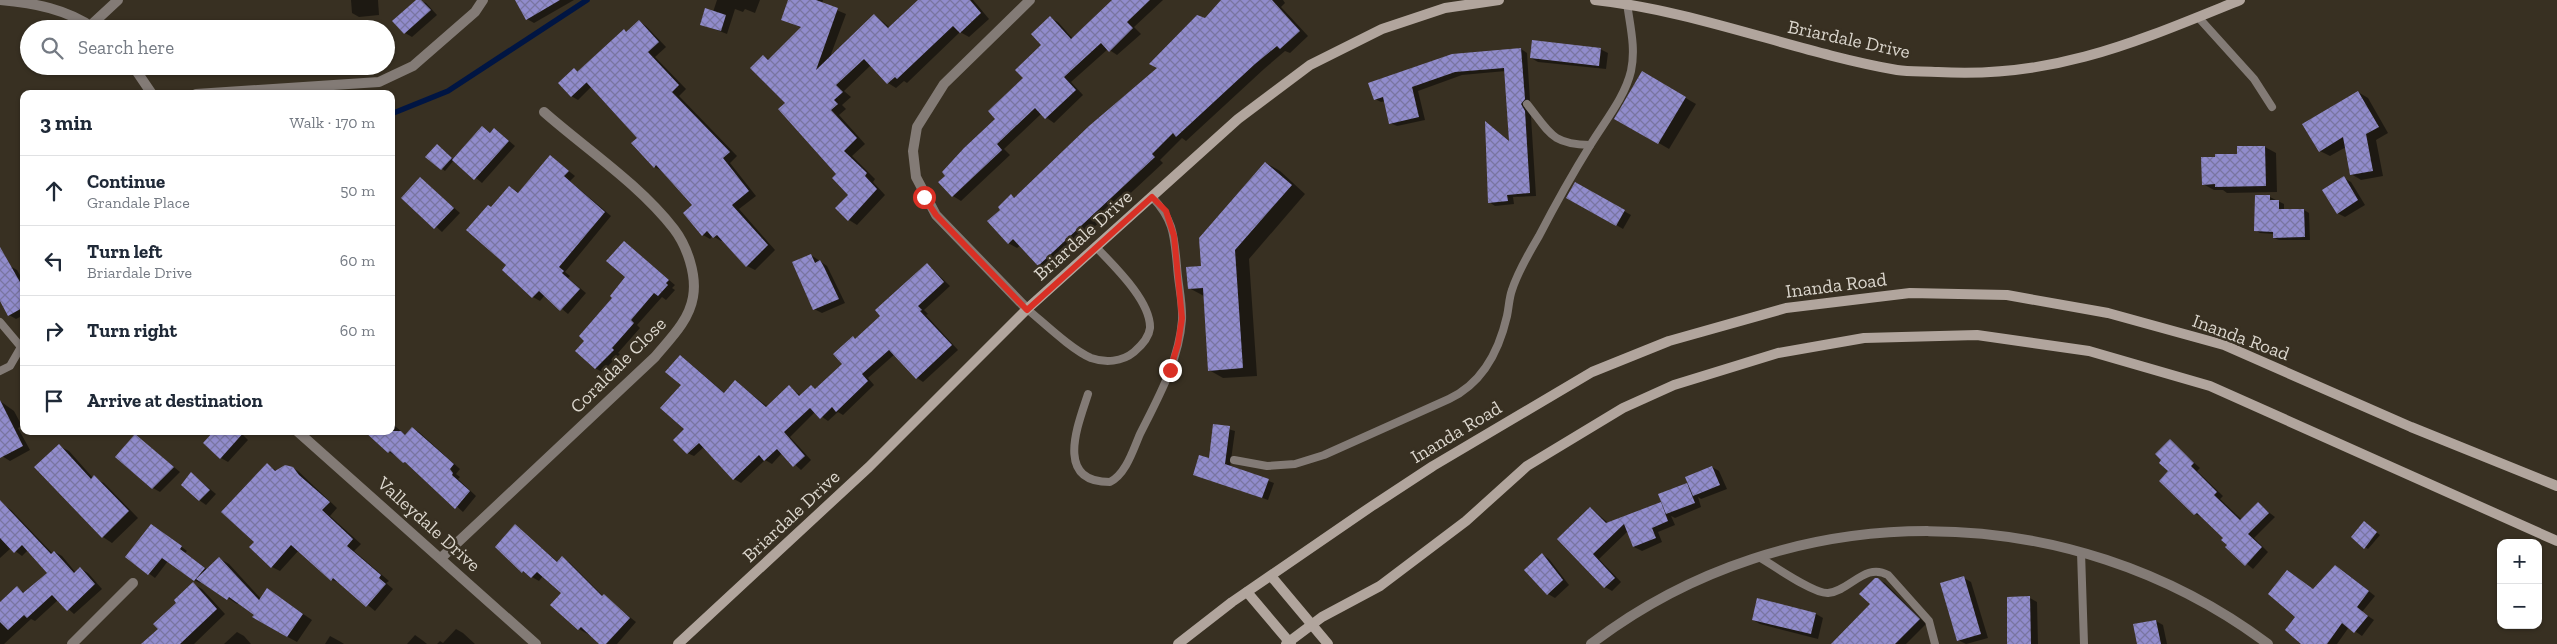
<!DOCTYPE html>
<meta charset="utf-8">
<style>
body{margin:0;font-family:"Zilla Slab",serif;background:#f6f6f7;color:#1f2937}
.controls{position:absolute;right:15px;bottom:15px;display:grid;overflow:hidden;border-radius:10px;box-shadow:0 1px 4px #0004}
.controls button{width:45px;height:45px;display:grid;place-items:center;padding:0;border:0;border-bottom:1px solid #e0e1e3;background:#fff;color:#1f2937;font:25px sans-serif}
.stop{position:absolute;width:15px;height:15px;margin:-11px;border:4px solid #d93025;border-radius:50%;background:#fff}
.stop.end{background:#d93025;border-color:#fff;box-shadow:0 1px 5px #0008}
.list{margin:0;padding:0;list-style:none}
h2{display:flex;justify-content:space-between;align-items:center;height:65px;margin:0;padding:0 20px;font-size:21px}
h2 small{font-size:16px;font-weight:400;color:#747a83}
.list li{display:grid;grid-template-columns:32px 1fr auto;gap:15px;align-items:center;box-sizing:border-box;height:70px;padding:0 20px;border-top:1px solid #e0e1e3}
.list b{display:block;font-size:19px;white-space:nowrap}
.list p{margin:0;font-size:16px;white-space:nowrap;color:#747a83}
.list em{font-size:16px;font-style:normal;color:#747a83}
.icon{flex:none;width:28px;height:28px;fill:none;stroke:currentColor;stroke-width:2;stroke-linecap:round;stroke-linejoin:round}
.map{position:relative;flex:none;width:2557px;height:644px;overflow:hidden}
.search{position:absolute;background:#fff;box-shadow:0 1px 4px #0004;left:20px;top:20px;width:375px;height:55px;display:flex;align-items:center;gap:12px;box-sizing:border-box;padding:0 18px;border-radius:28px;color:#747a83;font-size:19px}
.panel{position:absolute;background:#fff;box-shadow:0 1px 4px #0004;left:20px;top:90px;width:375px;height:345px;border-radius:10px}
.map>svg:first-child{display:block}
</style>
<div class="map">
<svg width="2557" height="644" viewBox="0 0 2557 644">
<defs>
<pattern id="building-cross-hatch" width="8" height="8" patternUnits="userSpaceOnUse" patternTransform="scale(1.25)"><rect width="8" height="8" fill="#918ccc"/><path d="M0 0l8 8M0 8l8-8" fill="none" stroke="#7975a1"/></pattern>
</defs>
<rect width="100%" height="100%" fill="#383022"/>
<g fill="#0007">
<polygon points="351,0 378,0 379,15 359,17 352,13"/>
<polygon points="417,0 426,3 437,15 412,37 405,33"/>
<polygon points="516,0 574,0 534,23 527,19"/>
<polygon points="717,0 760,0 755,13 745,9 743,12 735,9 727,34 701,24 713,12"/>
<polygon points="789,0 823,0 822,4 846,14 830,57 875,15 890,28 920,0 973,0 989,19 969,37 960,32 907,83 904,81 896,88 888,83 871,65 844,91 851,97 842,105 846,109 839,115 865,144 852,156 875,179 873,182 885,195 857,225 849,220 850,195 838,174 787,103 763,56 770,60 802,28 783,19"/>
<polygon points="1114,0 1163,0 1134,27 1141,34 1117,55 1108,49 1071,82 1083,95 1054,123 1041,114 1004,149 1010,155 961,201 953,196 940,183 997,119 1025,78 1043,45 1050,18 1058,22 1073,39"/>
<polygon points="1223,0 1283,0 1285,3 1281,7 1308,36 1290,53 1285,51 1264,69 1186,141 1182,138 1160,160 1163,163 1048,270 1039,265 1021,245 1017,248 1008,243 1002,210 1011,196 1015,198 1158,68"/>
<polygon points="639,21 646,26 666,47 655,57 686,89 679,96 737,156 730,163 756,196 739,209 775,250 755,270 747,266 723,240 721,241 713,236 710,239 703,235 694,205 662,171 655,167 639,138 592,86 578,100 571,96 574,69 579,72"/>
<polygon points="1521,49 1527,53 1536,196 1513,197 1514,204 1495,206 1489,202 1492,127 1510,142 1506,71 1462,75 1418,91 1425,120 1397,126 1390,123 1385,101 1381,102 1375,99"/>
<polygon points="1600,49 1608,53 1606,69 1538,62 1531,58"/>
<polygon points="1642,73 1696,104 1669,149 1616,118"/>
<polygon points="2358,92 2368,98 2388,133 2376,140 2383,176 2361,180 2351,174 2346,147 2330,156 2320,151"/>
<polygon points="483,128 491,133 495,129 515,146 482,183 454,160 445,171 427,157 440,147 454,160"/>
<polygon points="2265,147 2276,153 2277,192 2227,193 2223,190 2214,190 2203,184 2238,155"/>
<polygon points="551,157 575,176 570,181 611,216 565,272 570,276 568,278 586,293 568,314 545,295 540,301 533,297 503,270 508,265 492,208 510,187 519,193"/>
<polygon points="1266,163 1280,171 1305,194 1249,259 1257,376 1223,378 1209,370 1204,296 1189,288"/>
<polygon points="2344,178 2351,182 2365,205 2345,217 2337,213"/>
<polygon points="421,179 460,213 442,232 403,198"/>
<polygon points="1575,184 1631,215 1623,229 1568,197"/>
<polygon points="2270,197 2284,204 2284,210 2304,210 2309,213 2310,240 2279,240 2274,238 2274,234 2260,233 2255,230"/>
<polygon points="624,242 675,285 672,288 675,290 666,300 662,297 637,325 640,328 618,353 620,354 602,372 595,368 586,341 627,277"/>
<polygon points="811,255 827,266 845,303 822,313 814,309"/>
<polygon points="927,264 950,286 924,310 928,314 926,315 958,350 923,382 917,378 895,354 868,378 874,385 843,415 838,412 828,421 815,412 790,437 811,460 801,470 782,453 772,464 765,460 741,483 734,479 704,447 694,456 687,453 681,356 726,394 736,382 768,407 789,387 801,396 811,386 817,390 843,364 856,340 882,316"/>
<polygon points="10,266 17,270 24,282 24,315 16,319 9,315 0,299 0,272"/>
<polygon points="0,401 14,411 22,426 18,428 30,450 10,461 2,456 0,452"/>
<polygon points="391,423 406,435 412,428 419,432 460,469 456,474 460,477 458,479 476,496 463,512 412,467 389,452"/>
<polygon points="1214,425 1235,431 1230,467 1274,483 1268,500 1195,474 1210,459"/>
<polygon points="239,431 248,440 228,462 221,458"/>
<polygon points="135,435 180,472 160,492 153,488"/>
<polygon points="2170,441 2200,468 2197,471 2223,496 2220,499 2242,520 2258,504 2275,517 2254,538 2268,552 2253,569 2227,547 2229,545 2225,538 2203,517 2195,514 2170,471"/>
<polygon points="59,446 69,451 93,478 104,483 138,518 112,543 103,537 36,467"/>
<polygon points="267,465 277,471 289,466 298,471 337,508 330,516 361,544 354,551 389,581 386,583 393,589 375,611 341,583 332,580 299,550 280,571 272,567 255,542"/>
<polygon points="1712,467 1719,471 1727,489 1701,499 1698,497 1701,507 1675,518 1671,516 1675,525 1658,532 1662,542 1642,551 1634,547 1628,531 1599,559 1621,582 1612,591 1605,587 1559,539 1591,508 1608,523 1661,503 1664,505 1687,484 1690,486"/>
<polygon points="192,474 216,494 206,505 199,500"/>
<polygon points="4,505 11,510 53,554 55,552 62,556 76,573 81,569 88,573 102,589 74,614 58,600 35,621 31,619 4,644 0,644 0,603 17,588 25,593 49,574 28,550 22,556 11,548 0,558 0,509"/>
<polygon points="2367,525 2380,535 2368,549 2365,547"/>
<polygon points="515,526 558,562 562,558 569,562 603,596 636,622 617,644 605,644 579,629 552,605 563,593 543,576 539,581 523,572"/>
<polygon points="157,528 187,551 185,553 208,570 220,559 229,564 261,599 277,596 312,620 297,642 275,630 239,603 237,604 228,598 202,581 200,583 194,580 168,561 155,578 127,557"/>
<polygon points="1542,554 1549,559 1569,585 1555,598 1548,594"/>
<polygon points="2342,570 2375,596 2362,612 2374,620 2362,636 2349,627 2337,644 2305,644 2288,571 2314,590"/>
<polygon points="1964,578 1971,582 1988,638 1966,644 1958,640"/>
<polygon points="1877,579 1885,583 1926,624 1906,644 1841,644 1872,604"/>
<polygon points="193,584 202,589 225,614 194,644 143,644 159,629"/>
<polygon points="2008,598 2030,598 2037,602 2038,644 2009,644"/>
<polygon points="1758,599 1816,614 1823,618 1818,639 1760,624 1753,620"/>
<polygon points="2156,621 2163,625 2167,644 2138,644"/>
<polygon points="456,629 463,633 475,644 437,644 440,641 443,643"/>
<polygon points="237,632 244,636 251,644 224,644"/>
<polygon points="415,635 422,640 427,644 407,644"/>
<polygon points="330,636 341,642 344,644 325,644"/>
</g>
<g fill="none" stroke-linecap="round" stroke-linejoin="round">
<polyline stroke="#001543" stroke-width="5.5" points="391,114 448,91 587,0"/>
</g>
<g fill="url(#building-cross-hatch)">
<polygon points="416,0 421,0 431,10 404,34 392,21"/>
<polygon points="515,0 560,0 526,20"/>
<polygon points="788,0 816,0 838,8 816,70 874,14 888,28 918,0 970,0 981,13 960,33 953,26 897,79 895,77 887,84 864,59 836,85 843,92 834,100 838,104 831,110 857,138 844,151 867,173 865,176 877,189 848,221 835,208 848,195 832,178 836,174 778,109 785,103 750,68 763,55 768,60 801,27 781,20"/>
<polygon points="1112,0 1150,0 1127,22 1133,28 1109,52 1101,43 1064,77 1076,90 1045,119 1035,108 997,144 1002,150 952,197 938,182 945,176 942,172 964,148 995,119 988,111 1023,78 1015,70 1041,45 1031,34 1050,16 1071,39"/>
<polygon points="1221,0 1272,0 1300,31 1280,49 1277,46 1255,64 1176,137 1173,133 1152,154 1155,157 1038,266 1013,239 1008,244 987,221 1000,210 998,207 1011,194 1014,198 1089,126 1157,68 1149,64 1197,15 1205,18"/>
<polygon points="705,8 726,15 721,31 700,25"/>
<polygon points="639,20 659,42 648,52 679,85 672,92 730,152 723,158 749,191 732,205 768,245 746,267 717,235 713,238 707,231 702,236 683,213 692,205 656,165 654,168 631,143 637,138 577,72 624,29 626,32"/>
<polygon points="1532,40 1601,48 1599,66 1530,58"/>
<polygon points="1521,48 1525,99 1521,104 1525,111 1530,193 1507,195 1508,201 1488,203 1485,121 1509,141 1504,68 1455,72 1412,87 1419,117 1389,124 1383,97 1374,100 1368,83 1452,54"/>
<polygon points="574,68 587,82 571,97 558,83"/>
<polygon points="1642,71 1686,97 1658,144 1614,119"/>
<polygon points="2358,91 2379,127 2366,134 2373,171 2350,175 2343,137 2319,152 2302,124"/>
<polygon points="482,126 490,133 494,128 509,141 474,180 452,160"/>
<polygon points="437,144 452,158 441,170 425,157"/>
<polygon points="2237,146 2265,146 2266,186 2215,187 2215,184 2202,185 2201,157 2215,157 2215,154 2237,154"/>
<polygon points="550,155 569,171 564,176 605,212 559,267 564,271 562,273 580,289 560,311 539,291 532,298 502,270 506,265 466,230 488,205 491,207 509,186 518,193"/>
<polygon points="1265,162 1292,185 1235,250 1243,368 1208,371 1203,288 1188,289 1186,267 1201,266 1199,238"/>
<polygon points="2344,176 2358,200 2337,214 2322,190"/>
<polygon points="420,177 454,208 434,229 401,198"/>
<polygon points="1575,182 1625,210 1616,226 1566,198"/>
<polygon points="2255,195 2270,195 2270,200 2279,200 2279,209 2304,209 2305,237 2273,238 2273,232 2254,231"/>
<polygon points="624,241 669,280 666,283 668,285 658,296 654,293 631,320 634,323 612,348 614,350 595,369 575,351 584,341 579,336 612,298 610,296 625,277 606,261"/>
<polygon points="0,247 24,289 24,307 8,316 0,301"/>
<polygon points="811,254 815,263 820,260 824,267 839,299 813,310 792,262"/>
<polygon points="927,263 944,282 918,306 922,310 920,311 952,345 916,379 889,350 862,374 868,381 836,412 832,407 820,419 810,408 784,432 805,456 793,467 777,449 764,461 759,455 733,480 699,443 687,454 673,440 684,429 660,408 681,385 665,372 680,355 724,393 735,380 766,407 789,385 799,396 811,385 815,389 842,364 833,354 853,336 855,339 880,316 875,310"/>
<polygon points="0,400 23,446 0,458"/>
<polygon points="1213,424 1230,426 1225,464 1269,479 1262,498 1193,475 1199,455 1209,458"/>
<polygon points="412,427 454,464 450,469 453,473 452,475 470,491 455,509 405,462 403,463 390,451 388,453 364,431 401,431 405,435"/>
<polygon points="214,431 245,431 220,459 203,443"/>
<polygon points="135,434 174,467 152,489 115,457"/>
<polygon points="2170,439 2194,463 2191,466 2217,492 2214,495 2240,520 2258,502 2269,513 2248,534 2262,547 2245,566 2225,547 2227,545 2221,540 2223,538 2197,513 2194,515 2159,481 2168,471 2159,463 2161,460 2155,454"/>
<polygon points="59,444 91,479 94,475 129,511 102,538 34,467"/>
<polygon points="267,463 275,471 285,465 293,467 299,475 330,502 322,510 353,539 347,546 381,575 379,578 386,584 366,607 333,578 331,581 291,545 271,568 249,547 254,542 221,512"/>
<polygon points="1712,466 1720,485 1693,496 1685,477"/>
<polygon points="191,472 210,490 199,501 181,485"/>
<polygon points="1687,483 1695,503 1666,514 1658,494"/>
<polygon points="0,500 51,554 54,551 74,573 80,567 95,584 67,611 52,595 27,618 24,615 8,630 0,622 0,602 17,586 23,593 47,573 22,545 14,553 0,538"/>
<polygon points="1661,502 1668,521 1652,528 1656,538 1633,547 1624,524 1593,554 1615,578 1604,588 1557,539 1590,507 1606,523"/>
<polygon points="2364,521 2377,532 2364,549 2351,537"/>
<polygon points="151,524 182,546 180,549 205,568 194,581 162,558 148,575 125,557"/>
<polygon points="515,524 557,562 562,556 602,596 604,594 630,618 606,644 599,644 581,627 578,630 550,605 561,593 537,572 531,578 523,571 522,573 495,547"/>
<polygon points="1542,553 1563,580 1547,595 1524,570"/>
<polygon points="219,557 259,600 267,588 303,614 287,637 252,617 254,615 229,597 227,600 196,579"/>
<polygon points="2335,565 2369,591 2357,607 2368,616 2354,633 2342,623 2327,644 2301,644 2285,630 2295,617 2268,594 2287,570 2313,589"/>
<polygon points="1964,576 1981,634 1957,641 1940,583"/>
<polygon points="1875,578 1878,578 1920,619 1895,644 1831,644 1870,604 1859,594"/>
<polygon points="193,582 217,609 180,644 141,644 158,629 153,624 176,603 174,600"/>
<polygon points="2030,596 2031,644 2007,644 2007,597"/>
<polygon points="1757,598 1816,613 1811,634 1752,620"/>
<polygon points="2156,620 2161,644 2137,644 2133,624"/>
</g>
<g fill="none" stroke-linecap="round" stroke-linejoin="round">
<g stroke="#837b76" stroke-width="8">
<polyline points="2198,17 2254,79 2272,107"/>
<path d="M1527 104C1550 133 1551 144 1590 145"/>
<path d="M1027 309C1044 323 1072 350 1091 358 1105 363 1122 362 1134 352 1141 346 1149 338 1150 328 1151 301 1114 266 1096 247"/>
<polyline points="0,322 21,347 10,366 0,371"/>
<path d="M1088 394C1078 425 1054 482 1110 482 1126 474 1133 450 1140 434 1158 398 1179 361 1182 320 1183 303 1178 284 1177 266 1174 236 1174 220 1152 197"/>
<path d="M1234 460 1267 466 1295 464 1324 455 1449 399C1483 383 1499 351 1507 316 1509 307 1509 298 1512 290 1518 271 1529 253 1539 236 1555 205 1573 173 1591 144 1605 121 1625 97 1631 71 1636 48 1630 26 1627 3"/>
<polyline points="2081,552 2084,644"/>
<path d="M1759 557C1773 565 1813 594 1828 593 1850 591 1865 562 1888 575L1929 621 1935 644"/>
</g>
<g stroke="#837b76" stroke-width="10">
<path d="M0 0C34 3 67 9 95 29"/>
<polyline points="90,26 118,0"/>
<polyline points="133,66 152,94"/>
<polyline points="196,94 379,82 413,66 475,12 483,0"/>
<polyline points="1027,309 936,215 916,177 913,151 917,127 944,84 1030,0"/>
<polyline points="21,347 24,345"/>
<polyline points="297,431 536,644"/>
<path d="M441 558 655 357C670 339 689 321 693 297 697 275 687 246 674 229 639 184 586 149 544 112"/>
<polyline points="72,644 133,583"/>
<path d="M1591 644C1789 492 2069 495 2268 644"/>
</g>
<g stroke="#b1a59d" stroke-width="10">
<path d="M1595 0C1698 11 1795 52 1897 70 1910 72 1924 71 1938 72 2053 79 2136 42 2240 0"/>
<polyline points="1271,576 1328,644"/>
<polyline points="1247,592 1291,644"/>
<polyline points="678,644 869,467 1027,309 1238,119 1310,65 1382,29 1445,8 1499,0"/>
<polyline points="1178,644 1232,602 1372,506 1433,466 1592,372 1669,341 1786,308 1910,293 2007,295 2108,313 2224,345 2411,427 2557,486"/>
<polyline points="1286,644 1322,617 1380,586 1466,521 1527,466 1623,408 1674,385 1778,353 1864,338 1977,335 2089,351 2210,386 2557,541"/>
</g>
</g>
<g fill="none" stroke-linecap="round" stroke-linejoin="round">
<polyline stroke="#d93025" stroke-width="6" points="924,197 936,215 1027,310 1152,197 1166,211 1174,236 1182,318 1178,344 1170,370"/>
</g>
<g text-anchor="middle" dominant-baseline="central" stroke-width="5" stroke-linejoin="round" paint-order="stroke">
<g font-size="19" fill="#dbd6cd" stroke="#383022">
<text transform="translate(1849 39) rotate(12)">Briardale Drive</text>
<text transform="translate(1083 235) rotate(-42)">Briardale Drive</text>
<text transform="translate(1836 285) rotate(-7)">Inanda Road</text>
<text transform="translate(2241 337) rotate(20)">Inanda Road</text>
<text transform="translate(618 365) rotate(-45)">Coraldale Close</text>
<text transform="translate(1456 432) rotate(-31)">Inanda Road</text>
<text transform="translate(791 516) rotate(-43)">Briardale Drive</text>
<text transform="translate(429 524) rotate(42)">Valleydale Drive</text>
</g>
</g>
</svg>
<div class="controls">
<button>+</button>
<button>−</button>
</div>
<div class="stop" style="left:924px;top:197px"></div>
<div class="stop end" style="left:1170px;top:370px"></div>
<div class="search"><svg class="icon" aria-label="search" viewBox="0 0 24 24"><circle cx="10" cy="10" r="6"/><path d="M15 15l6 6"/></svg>Search here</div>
<section class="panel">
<h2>3 min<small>Walk · 170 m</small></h2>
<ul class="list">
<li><svg class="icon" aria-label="ahead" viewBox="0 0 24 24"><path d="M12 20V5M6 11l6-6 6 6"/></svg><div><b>Continue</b><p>Grandale Place</p></div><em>50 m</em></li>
<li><svg class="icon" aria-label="left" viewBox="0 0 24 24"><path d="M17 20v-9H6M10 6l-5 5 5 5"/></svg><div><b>Turn left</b><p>Briardale Drive</p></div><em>60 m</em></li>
<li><svg class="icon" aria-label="right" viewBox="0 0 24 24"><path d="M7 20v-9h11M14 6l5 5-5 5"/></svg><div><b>Turn right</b></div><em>60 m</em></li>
<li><svg class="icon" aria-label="arrive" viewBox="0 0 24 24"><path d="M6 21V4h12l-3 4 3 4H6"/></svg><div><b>Arrive at destination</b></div></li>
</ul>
</section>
</div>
